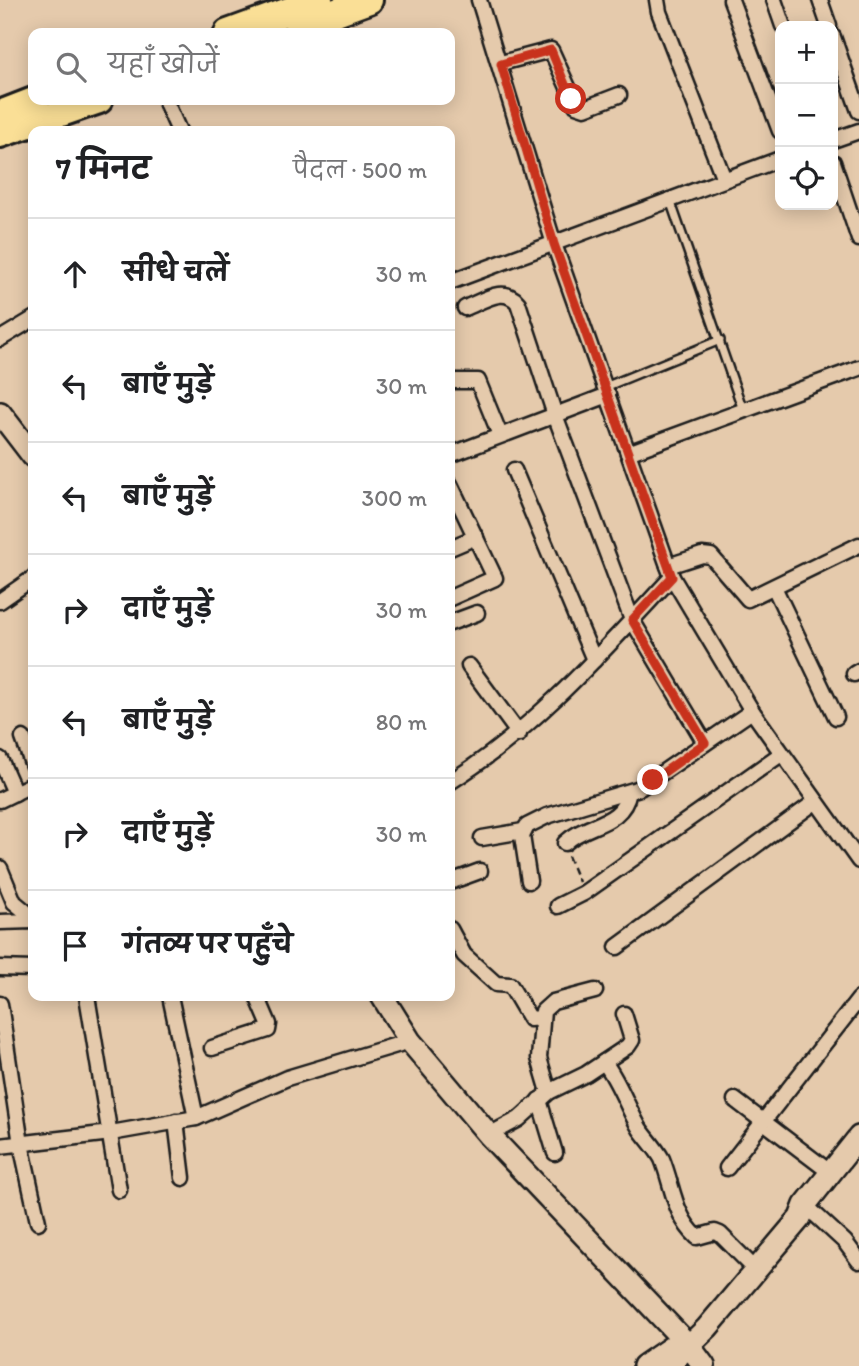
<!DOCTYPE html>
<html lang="hi">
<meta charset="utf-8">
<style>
body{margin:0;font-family:Itim,"Playpen Sans Deva",sans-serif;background:#f2f2f2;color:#202124}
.controls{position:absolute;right:21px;top:21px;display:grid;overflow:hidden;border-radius:14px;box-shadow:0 4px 18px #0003}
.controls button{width:63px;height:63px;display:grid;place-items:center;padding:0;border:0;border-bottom:2px solid #e0e0e0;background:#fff;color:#202124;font:35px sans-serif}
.stop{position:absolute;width:21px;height:21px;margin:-16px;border:5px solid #c8321e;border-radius:50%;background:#fff}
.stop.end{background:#c8321e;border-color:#fff;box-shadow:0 2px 7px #0008}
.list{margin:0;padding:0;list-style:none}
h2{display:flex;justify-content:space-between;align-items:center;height:91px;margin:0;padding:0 28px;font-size:30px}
h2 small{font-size:23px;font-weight:400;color:#757577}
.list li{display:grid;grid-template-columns:46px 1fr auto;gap:21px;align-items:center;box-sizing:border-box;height:112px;padding:0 28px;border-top:2px solid #e0e0e0}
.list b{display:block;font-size:26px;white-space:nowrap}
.list em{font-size:23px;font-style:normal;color:#757577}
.icon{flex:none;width:38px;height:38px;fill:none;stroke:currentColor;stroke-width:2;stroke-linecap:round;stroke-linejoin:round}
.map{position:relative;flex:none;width:859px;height:1366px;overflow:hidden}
.search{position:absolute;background:#fff;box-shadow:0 4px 18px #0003;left:28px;top:28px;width:427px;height:77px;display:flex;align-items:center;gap:18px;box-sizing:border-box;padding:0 24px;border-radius:14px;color:#757577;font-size:26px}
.panel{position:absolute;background:#fff;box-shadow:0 4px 18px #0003;left:28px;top:126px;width:427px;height:875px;border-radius:14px}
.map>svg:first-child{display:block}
</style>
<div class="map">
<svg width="859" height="1366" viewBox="0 0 859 1366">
<rect width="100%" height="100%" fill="#e5caac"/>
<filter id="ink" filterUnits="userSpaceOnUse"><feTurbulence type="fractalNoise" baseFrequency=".0143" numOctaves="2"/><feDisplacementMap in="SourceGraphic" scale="14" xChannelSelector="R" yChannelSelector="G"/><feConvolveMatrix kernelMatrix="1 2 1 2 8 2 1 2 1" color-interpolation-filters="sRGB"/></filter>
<g filter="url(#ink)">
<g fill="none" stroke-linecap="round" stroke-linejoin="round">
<g stroke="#1c1c1c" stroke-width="12">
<g id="lane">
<polyline points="670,200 743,410"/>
<polyline points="605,387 720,340"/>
</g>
</g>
<g stroke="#1c1c1c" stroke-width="19">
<g id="street">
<polyline points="479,0 554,244 672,577 752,711 859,861"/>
<polyline points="657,0 659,12 724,179"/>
<polyline points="731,0 780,131"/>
<polyline points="774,0 783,26"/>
<polyline points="820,0 829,26"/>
<polyline points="833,37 859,111"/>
<polyline points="501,63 551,50 576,105 585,108 619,95"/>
<polyline points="165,100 179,131"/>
<polyline points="833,140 859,131"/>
<polyline points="833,162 859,239"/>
<polyline points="450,282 780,159"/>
<path d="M465 308C483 301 504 285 518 303L555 415 632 620 705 743"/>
<polyline points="0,339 33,319"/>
<polyline points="450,381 478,381 500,435"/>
<polyline points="628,453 859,368"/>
<polyline points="450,455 608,395"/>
<polyline points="514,470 594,660"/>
<polyline points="450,484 495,578 450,598"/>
<polyline points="450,548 476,537"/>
<polyline points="668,566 702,555 711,556 748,599 859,545"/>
<polyline points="774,587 836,717"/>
<polyline points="0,601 33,578"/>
<polyline points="450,623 477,613"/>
<polyline points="469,666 519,734"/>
<polyline points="854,674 859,671"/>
<polyline points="23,738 33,766"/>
<polyline points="0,759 15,793"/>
<path d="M450 782C537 727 602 652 672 577"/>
<polyline points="0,800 33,784"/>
<polyline points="482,838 523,831"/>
<path d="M565 843C586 822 622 827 629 792"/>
<polyline points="0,868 14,902 26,912 28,921"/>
<polyline points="529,881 522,836 527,826 547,816 640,788 752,711"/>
<polyline points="450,882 480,871"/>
<polyline points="558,906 584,893 781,754"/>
<polyline points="0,922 33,921"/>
<polyline points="450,929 464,955 496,984 510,985 530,1019 541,1018"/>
<polyline points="617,947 815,802"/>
<polyline points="0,968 33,969"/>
<polyline points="87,996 119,1190"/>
<polyline points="170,996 196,1118"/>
<polyline points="0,1004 21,1144 38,1222"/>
<polyline points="212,1048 268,1030 269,1024 257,996"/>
<path d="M604 1062C620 1083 627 1107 640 1129 647 1139 656 1148 662 1159 673 1186 674 1216 697 1237L715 1232 720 1234 749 1263"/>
<polyline points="549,1092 539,1058 543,1011 553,1002 595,991"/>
<polyline points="539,1100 555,1153"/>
<polyline points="735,1100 831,1173"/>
<polyline points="176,1121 183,1178"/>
<polyline points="489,1135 519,1119 549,1092 586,1074 628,1046 632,1040 624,1014"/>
<polyline points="0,1146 111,1133 196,1118 287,1078 410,1041"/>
<polyline points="727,1168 859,999"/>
<polyline points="805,1205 845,1242 859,1261"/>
</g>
</g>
<g stroke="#1c1c1c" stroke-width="26">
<g id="secondary">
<polyline points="0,413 33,456"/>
<polyline points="382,996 410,1041 489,1135 690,1347 704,1366"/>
<polyline points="644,1366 679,1342"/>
<polyline points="668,1366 707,1328 800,1218 805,1205 859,1137"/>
</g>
</g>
<g stroke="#1c1c1c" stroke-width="32">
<g id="highway">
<polyline points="298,26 369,0"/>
<polyline points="228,33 319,0"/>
<polyline points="0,114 36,100"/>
<polyline points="0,134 99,100"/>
</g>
</g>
<polyline stroke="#1c1c1c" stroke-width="2.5" stroke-dasharray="7 5" stroke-linecap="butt" points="568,856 579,882"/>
<use href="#lane" stroke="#e5caac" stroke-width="7"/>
<use href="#street" stroke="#e5caac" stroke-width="14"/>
<use href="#secondary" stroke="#e5caac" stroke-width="21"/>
<use href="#highway" stroke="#fadf96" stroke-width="26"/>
</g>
</g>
<g fill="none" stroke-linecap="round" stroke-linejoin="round" filter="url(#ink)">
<polyline stroke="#c8321e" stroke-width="9" points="571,99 551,50 501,64 554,244 672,577 632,620 705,743 653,780"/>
</g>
</svg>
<div class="controls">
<button>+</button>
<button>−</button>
<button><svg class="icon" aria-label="locate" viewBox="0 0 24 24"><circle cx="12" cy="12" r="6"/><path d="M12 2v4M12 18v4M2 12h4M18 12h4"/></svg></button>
</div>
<div class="stop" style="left:571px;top:99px"></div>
<div class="stop end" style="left:653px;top:780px"></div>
<div class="search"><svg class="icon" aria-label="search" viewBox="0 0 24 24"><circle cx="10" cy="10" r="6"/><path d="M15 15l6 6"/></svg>यहाँ खोजें</div>
<section class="panel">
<h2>7 मिनट<small>पैदल · 500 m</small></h2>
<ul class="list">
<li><svg class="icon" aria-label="ahead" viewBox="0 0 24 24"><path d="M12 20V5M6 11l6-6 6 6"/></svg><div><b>सीधे चलें</b></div><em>30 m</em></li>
<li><svg class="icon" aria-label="left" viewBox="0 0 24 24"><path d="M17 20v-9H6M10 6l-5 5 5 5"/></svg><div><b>बाएँ मुड़ें</b></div><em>30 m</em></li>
<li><svg class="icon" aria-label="left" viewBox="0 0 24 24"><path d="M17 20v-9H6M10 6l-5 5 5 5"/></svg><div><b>बाएँ मुड़ें</b></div><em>300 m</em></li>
<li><svg class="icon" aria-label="right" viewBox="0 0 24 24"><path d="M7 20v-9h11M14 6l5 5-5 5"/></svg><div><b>दाएँ मुड़ें</b></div><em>30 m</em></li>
<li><svg class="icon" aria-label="left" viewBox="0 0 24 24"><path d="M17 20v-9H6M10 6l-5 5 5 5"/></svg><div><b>बाएँ मुड़ें</b></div><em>80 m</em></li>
<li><svg class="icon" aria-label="right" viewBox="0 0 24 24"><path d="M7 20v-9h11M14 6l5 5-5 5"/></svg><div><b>दाएँ मुड़ें</b></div><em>30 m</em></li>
<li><svg class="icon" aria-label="arrive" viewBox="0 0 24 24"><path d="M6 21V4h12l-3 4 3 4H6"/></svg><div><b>गंतव्य पर पहुँचे</b></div></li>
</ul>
</section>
</div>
